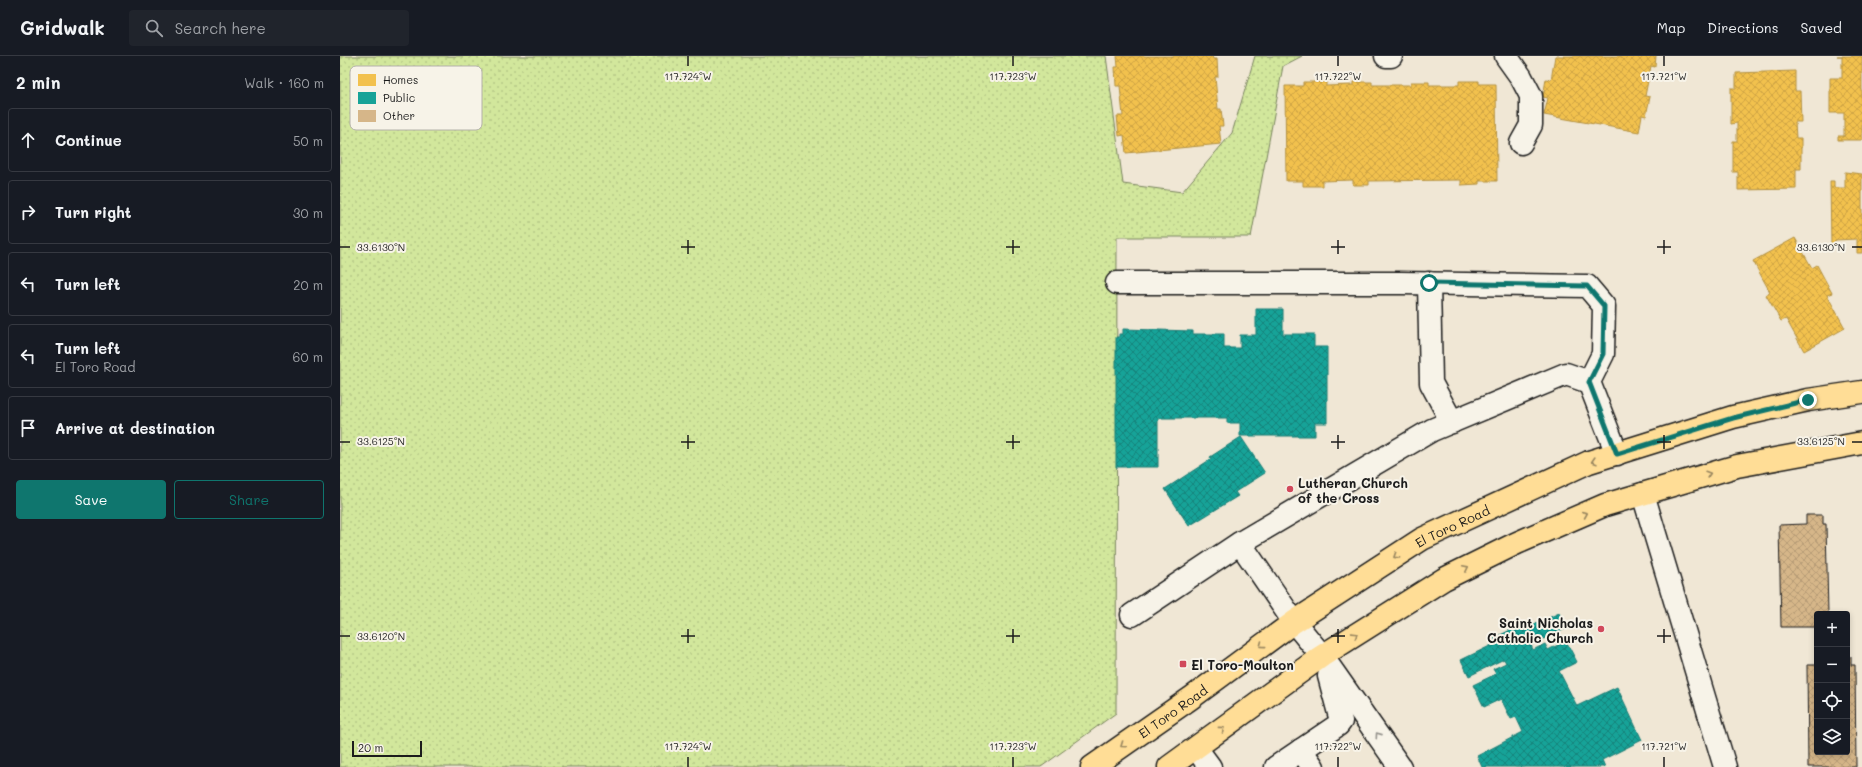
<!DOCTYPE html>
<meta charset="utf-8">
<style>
body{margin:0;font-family:Mali,sans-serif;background:#20242c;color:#f1f3f6}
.controls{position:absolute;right:12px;bottom:12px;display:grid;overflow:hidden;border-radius:4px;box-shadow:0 2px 6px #0003}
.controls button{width:36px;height:36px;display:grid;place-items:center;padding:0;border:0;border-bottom:1px solid #363941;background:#171b24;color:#f1f3f6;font:20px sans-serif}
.scale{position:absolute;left:12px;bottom:10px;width:70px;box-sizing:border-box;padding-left:4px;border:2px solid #1c1c1c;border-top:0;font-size:11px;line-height:14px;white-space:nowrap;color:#1c1c1c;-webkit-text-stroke:3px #f7f3e8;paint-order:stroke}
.stop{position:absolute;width:12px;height:12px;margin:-9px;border:3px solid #0f766e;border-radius:50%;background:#fff}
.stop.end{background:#0f766e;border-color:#fff;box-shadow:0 1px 4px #0008}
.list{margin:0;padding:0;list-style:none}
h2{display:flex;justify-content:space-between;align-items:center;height:52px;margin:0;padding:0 16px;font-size:17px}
h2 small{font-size:13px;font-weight:400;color:#9ea1a6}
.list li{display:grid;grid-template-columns:26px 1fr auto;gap:12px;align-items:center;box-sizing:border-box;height:64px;margin:0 8px 8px;padding:0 8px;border:1px solid #363941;border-radius:4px}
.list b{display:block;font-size:15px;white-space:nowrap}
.list p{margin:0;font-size:13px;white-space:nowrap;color:#9ea1a6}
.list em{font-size:13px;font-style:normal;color:#9ea1a6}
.actions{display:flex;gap:8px;padding:12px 16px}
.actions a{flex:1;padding:9px 0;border:1px solid #0f766e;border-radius:4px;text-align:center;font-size:14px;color:#0f766e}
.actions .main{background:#0f766e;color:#fff}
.icon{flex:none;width:22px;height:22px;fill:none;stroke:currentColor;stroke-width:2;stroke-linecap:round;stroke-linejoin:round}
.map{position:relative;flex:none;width:1522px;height:711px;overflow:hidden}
header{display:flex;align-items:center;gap:24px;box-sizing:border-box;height:56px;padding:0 20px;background:#171b24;border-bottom:1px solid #363941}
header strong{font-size:19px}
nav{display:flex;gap:22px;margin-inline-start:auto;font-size:14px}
.search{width:280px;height:36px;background:#20242c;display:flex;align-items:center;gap:10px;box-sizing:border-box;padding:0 14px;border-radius:4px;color:#9ea1a6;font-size:15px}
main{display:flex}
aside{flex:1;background:#171b24}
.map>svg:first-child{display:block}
</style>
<header>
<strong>Gridwalk</strong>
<div class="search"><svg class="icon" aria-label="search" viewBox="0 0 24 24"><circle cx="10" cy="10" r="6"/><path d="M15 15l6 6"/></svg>Search here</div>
<nav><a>Map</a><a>Directions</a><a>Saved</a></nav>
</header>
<main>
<aside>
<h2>2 min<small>Walk · 160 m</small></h2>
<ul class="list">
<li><svg class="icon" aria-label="ahead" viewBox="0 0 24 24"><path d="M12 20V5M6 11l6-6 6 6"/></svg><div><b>Continue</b></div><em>50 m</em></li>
<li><svg class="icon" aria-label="right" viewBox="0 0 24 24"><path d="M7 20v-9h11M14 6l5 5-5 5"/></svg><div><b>Turn right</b></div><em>30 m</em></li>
<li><svg class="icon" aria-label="left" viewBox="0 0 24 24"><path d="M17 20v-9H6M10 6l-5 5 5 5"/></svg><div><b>Turn left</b></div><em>20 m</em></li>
<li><svg class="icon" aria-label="left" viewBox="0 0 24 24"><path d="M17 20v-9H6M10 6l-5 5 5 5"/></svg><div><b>Turn left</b><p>El Toro Road</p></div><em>60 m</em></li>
<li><svg class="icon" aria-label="arrive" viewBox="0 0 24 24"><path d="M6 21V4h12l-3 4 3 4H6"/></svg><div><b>Arrive at destination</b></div></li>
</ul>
<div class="actions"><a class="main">Save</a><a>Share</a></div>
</aside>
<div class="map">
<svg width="1522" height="711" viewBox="0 0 1522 711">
<defs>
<pattern id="grass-dots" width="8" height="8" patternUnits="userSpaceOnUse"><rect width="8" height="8" fill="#d2e79c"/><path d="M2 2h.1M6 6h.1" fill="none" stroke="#b4c686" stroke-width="1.8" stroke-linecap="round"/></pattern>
<pattern id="homes-cross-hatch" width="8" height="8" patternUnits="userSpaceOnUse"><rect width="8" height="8" fill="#f2c14e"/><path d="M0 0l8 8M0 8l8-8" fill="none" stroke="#cfa544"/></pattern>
<pattern id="public-cross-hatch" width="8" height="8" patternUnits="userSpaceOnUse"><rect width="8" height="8" fill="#17a398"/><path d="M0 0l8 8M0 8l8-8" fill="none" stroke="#14847b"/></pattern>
<pattern id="building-cross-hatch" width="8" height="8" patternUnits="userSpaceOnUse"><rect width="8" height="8" fill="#d6b689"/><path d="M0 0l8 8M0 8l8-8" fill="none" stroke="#b79c76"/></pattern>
</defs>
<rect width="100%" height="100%" fill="#f0e7d5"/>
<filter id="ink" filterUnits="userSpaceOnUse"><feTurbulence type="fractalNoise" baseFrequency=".025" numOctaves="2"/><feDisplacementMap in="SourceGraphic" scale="8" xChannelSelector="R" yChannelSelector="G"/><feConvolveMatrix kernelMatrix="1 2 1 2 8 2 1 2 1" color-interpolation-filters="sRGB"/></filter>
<g filter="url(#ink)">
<polygon fill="url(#grass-dots)" stroke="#77825c" points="0,0 766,0 783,128 842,136 892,77 915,0 962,0 943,10 911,181 777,181 776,657 701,711 0,711"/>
<g fill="url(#homes-cross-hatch)" stroke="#b2903f">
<polygon points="777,0 872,0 873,3 877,3 878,21 875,21 878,53 881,53 883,70 879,70 881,88 786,97 784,79 779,80 777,60 783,60 780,30 776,30 775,11 778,11"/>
<polygon points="1215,0 1316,0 1315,11 1311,10 1305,40 1310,41 1306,60 1302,59 1299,76 1204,59 1208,42 1203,41 1206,23 1211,24"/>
<polygon points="1497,0 1522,0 1522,84 1498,84 1498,80 1504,80 1504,57 1490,57 1490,22 1502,22 1502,0"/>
<polygon points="1455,15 1455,35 1460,35 1461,66 1455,66 1456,82 1461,82 1461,113 1456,113 1456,133 1398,134 1398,116 1393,116 1393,85 1397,85 1397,67 1391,68 1391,32 1396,32 1396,17"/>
<polygon points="1119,25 1139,25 1139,28 1156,28 1157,125 1139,125 1139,128 1121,129 1121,124 1029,125 1029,129 1013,129 1013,124 982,125 982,130 963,130 963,125 946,125 945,30 963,30 963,26 986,26 986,30 1013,29 1013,26 1032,26 1032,29 1071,29 1071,26 1089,26 1089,29 1119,29"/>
<polygon points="1505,116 1522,118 1522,197 1517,197 1517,183 1495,184 1495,190 1491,190 1490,125 1494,125 1494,132 1505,132"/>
<polygon points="1455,182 1472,212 1477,209 1492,237 1487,239 1505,272 1464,295 1446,263 1441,265 1426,239 1430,236 1413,205"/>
</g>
<g fill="url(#public-cross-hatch)" stroke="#187a73">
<polygon points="916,253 943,253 943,278 974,278 974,291 987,291 987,367 975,367 975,380 900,380 900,367 887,367 887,362 818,362 818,411 776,411 776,281 779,281 779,278 783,278 783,273 853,275 853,278 884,278 884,292 900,292 900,279 916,279"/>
<polygon points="901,381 925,417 895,436 898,440 849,470 825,433 871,403 870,401"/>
<polygon points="1219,557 1227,572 1191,589 1193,594 1205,588 1208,594 1226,585 1237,606 1219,615 1237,650 1277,631 1302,684 1262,704 1265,711 1142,711 1137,700 1183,676 1176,661 1171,663 1161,643 1144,651 1133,629 1156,618 1153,613 1166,607 1164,603 1129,620 1121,604 1156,587 1154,582 1181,569 1183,574"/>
</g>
<g fill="url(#building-cross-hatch)" stroke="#1c1c1c">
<polygon points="1466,459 1483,459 1483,468 1486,468 1488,558 1477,558 1477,571 1441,571 1439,469 1466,468"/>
<polygon points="1507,601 1511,601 1511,609 1515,609 1516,711 1468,711 1467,609 1477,609 1477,696 1507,696"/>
</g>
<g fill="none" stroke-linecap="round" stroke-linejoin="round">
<g stroke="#1c1c1c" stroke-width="25">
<g id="minor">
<polyline points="1046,0 1051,0"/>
<polyline points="1166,0 1181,21 1191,40 1191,69 1181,87"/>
<polyline points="777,227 1061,227 1247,230 1264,250 1263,298 1249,326 1277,398"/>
<polyline points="1089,227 1091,327 1112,366"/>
<polyline points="1303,438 1385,711"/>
<polyline points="900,487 954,566 982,600 1060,711"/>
<polyline points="792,559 900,487 1092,374 1226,318 1249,326"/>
<polyline points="856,692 870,711"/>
<polyline points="961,694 973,711"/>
<polyline points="936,711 998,669 1001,665 989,620"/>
</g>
</g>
<g stroke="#1c1c1c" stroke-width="25">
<g id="major">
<path id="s1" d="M752 711 851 642 954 566 1082 483 1249 406 1393 361 1468 344 1522 336"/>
<polyline points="829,711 982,600 1104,523 1177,487 1265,449 1397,410 1522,387"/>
</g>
</g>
<use href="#minor" stroke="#f7f3e8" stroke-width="22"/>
<use href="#major" stroke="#ffdd96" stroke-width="22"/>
</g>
<defs><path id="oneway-chevron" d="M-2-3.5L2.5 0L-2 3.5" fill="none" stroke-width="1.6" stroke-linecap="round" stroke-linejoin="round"/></defs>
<g stroke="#99865f">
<use href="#oneway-chevron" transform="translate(1254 405) rotate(163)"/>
<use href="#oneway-chevron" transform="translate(1368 418) rotate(-17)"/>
<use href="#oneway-chevron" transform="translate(1245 458) rotate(-23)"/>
<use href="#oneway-chevron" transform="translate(1056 500) rotate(147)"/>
<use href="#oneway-chevron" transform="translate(1126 512) rotate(-26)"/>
<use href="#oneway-chevron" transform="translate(1015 579) rotate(-32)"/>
<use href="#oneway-chevron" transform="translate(922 589) rotate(143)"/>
<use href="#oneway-chevron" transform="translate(882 673) rotate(-36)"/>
<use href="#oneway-chevron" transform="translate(783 689) rotate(145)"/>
</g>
<use stroke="#94928c" href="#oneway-chevron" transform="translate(1038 679) rotate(-125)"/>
</g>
<g fill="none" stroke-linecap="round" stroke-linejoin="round" filter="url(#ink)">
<polyline stroke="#0f766e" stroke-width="5" points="1089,227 1247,230 1264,250 1263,298 1249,326 1277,398 1393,362 1468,344"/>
</g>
<path fill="none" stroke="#1c1c1c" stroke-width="1.5" d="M348 0V10M673 0V10M998 0V10M1324 0V10M348 184V198M673 184V198M998 184V198M1324 184V198M0 191H10M341 191H355M666 191H680M991 191H1005M1317 191H1331M1512 191H1522M348 379V393M673 379V393M998 379V393M1324 379V393M0 386H10M341 386H355M666 386H680M991 386H1005M1317 386H1331M1512 386H1522M348 573V587M673 573V587M998 573V587M1324 573V587M0 580H10M341 580H355M666 580H680M991 580H1005M1317 580H1331M348 701V711M673 701V711M998 701V711M1324 701V711"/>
<g fill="#d1495b" stroke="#f7f3e8" stroke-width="1.5">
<circle cx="950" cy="433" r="4"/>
<circle cx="1261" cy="573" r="4"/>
<rect x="839" y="604" width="8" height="8" rx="2"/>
</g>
<g text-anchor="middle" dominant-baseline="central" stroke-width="4" stroke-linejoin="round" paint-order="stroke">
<g font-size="13" font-weight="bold" fill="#1c1c1c" stroke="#f7f3e8" text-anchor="start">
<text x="958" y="426">Lutheran Church<tspan x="958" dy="15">of the Cross</tspan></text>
<text x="1253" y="566" text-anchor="end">Saint Nicholas<tspan x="1253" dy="15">Catholic Church</tspan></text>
<text x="851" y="608">El Toro-Moulton</text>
</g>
<g font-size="13" fill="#1c1c1c" stroke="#f7f3e8">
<text stroke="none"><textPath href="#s1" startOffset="434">El Toro Road</textPath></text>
<text stroke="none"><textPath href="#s1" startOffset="98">El Toro Road</textPath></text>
</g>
</g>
<rect x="10" y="10" width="132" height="64" rx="6" fill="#f7f3e8" stroke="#b5b2ab" stroke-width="1"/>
<rect x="18" y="18" width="18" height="12" fill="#f2c14e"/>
<rect x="18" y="36" width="18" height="12" fill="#17a398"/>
<rect x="18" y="54" width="18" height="12" fill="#d6b689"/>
<g font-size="11" fill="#1c1c1c">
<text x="43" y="28">Homes</text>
<text x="43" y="46">Public</text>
<text x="43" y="64">Other</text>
</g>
<g font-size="10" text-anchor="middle" fill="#1c1c1c" stroke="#f7f3e8" stroke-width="4" stroke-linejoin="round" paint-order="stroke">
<text x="348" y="24">117.724°W</text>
<text x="673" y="24">117.723°W</text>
<text x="998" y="24">117.722°W</text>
<text x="1324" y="24">117.721°W</text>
<text x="41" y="195">33.6130°N</text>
<text x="1481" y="195">33.6130°N</text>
<text x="41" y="389">33.6125°N</text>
<text x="1481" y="389">33.6125°N</text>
<text x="41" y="584">33.6120°N</text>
<text x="348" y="694">117.724°W</text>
<text x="673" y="694">117.723°W</text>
<text x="998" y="694">117.722°W</text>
<text x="1324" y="694">117.721°W</text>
</g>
</svg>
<div class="controls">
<button>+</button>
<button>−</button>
<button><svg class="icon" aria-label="locate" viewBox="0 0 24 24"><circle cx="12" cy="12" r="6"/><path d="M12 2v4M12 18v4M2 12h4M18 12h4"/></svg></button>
<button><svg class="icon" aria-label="layers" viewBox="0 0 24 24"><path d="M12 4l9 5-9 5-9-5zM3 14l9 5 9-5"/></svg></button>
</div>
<div class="scale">20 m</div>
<div class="stop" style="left:1089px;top:227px"></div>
<div class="stop end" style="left:1468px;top:344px"></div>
</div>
</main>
